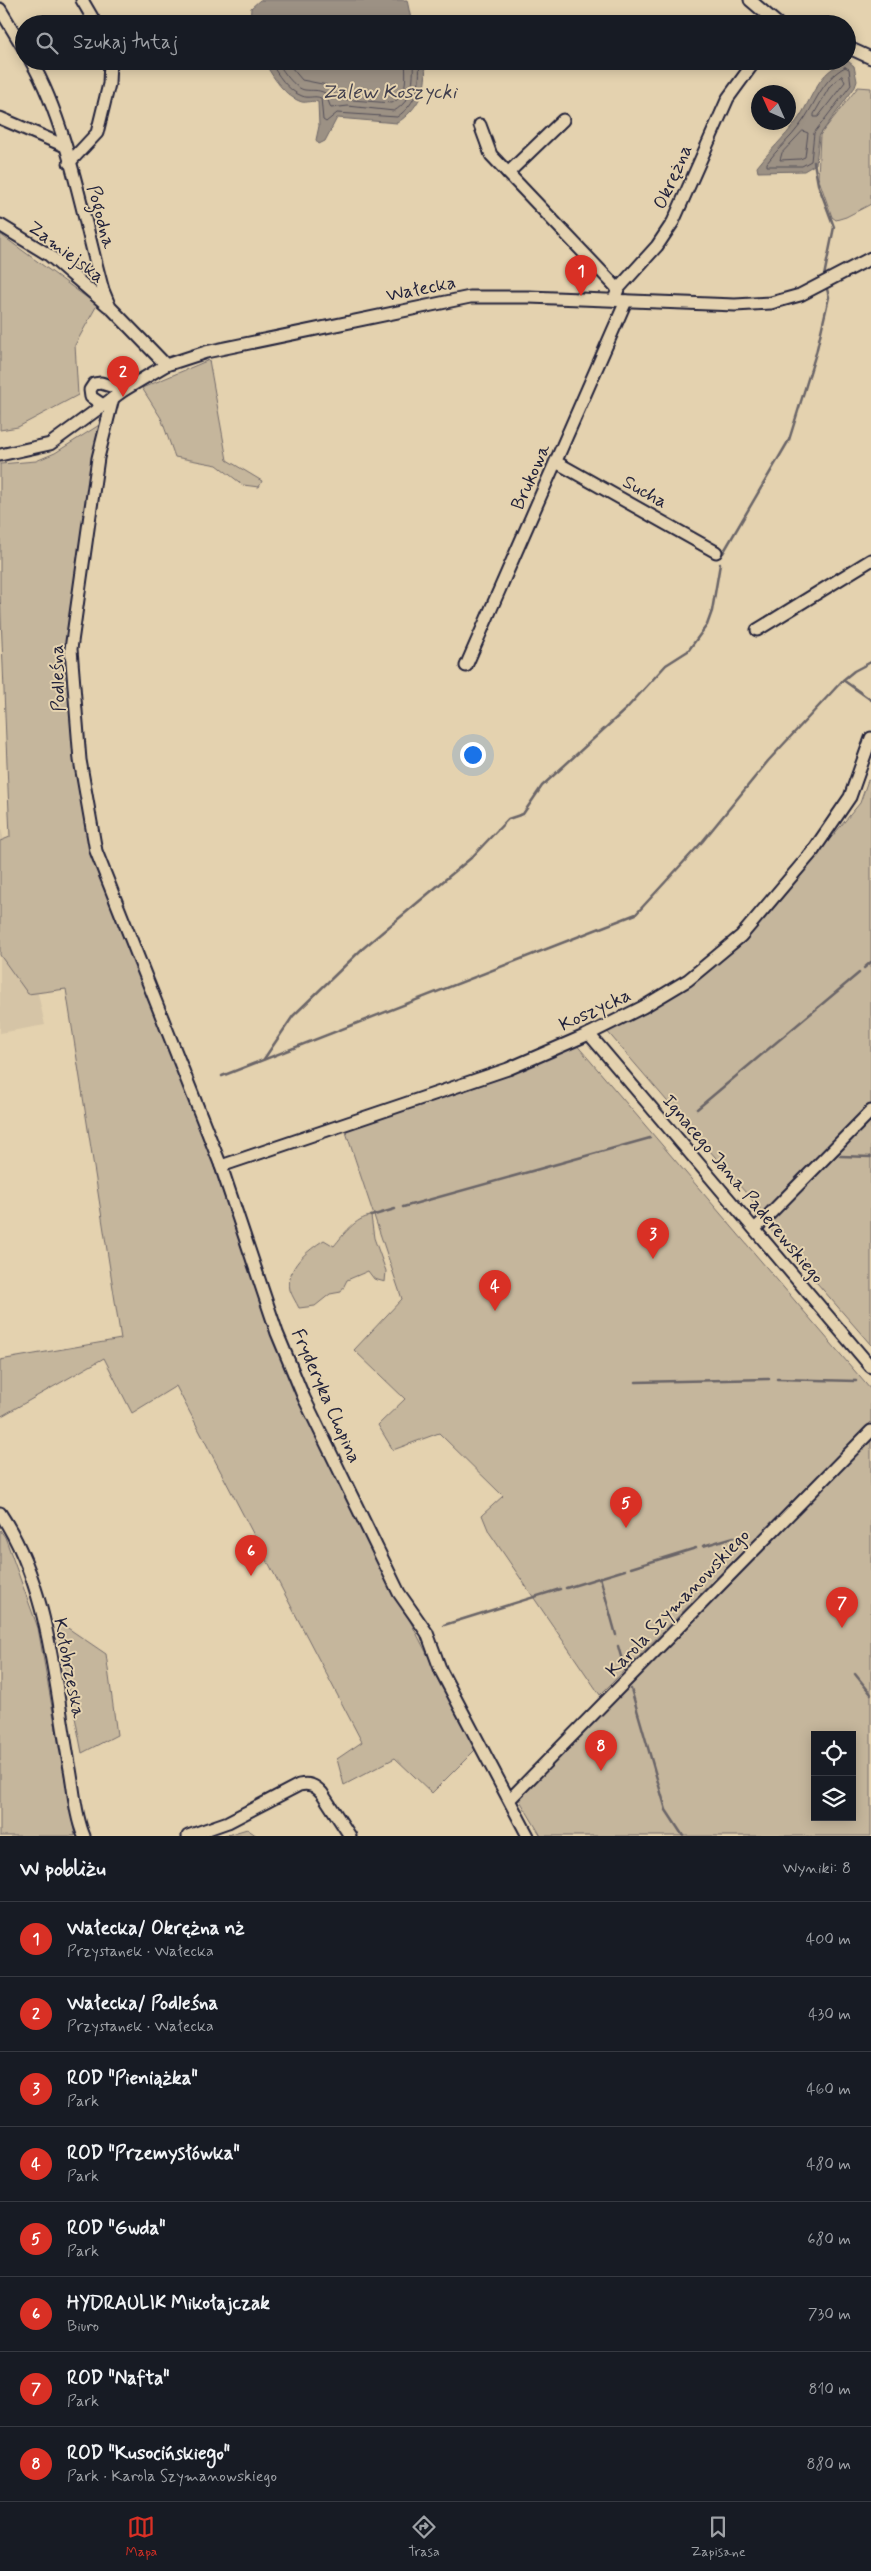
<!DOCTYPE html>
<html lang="pl">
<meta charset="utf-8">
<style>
body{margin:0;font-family:Mynerve,sans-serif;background:#20242c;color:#f1f3f6}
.controls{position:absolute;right:15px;bottom:15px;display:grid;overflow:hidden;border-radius:0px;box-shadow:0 2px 12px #0003}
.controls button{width:45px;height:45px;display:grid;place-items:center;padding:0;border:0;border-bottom:1px solid #363941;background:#171b24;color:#f1f3f6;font:25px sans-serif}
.compass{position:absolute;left:751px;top:85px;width:45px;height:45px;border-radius:50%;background:#171b24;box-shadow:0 2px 12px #0003;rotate:315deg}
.you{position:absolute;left:472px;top:754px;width:18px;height:18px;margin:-12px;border:4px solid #fff;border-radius:50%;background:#1a73e8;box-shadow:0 0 0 8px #1a73e833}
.badge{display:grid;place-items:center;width:32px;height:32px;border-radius:50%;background:#d93025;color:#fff;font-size:16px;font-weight:700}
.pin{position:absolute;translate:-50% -41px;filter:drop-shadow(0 1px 2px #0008)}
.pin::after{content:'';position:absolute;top:26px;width:18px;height:15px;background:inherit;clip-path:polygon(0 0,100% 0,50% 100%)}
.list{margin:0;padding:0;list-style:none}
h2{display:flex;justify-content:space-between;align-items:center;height:65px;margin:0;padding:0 20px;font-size:21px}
h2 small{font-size:16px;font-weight:400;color:#9ea1a6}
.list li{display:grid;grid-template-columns:32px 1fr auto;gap:15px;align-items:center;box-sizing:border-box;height:75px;padding:0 20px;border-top:1px solid #363941}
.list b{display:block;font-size:19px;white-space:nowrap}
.list p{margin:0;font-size:16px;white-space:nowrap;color:#9ea1a6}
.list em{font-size:16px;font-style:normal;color:#9ea1a6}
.icon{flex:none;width:28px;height:28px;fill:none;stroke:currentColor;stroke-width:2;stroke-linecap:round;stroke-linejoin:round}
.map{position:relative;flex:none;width:871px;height:1836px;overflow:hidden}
.search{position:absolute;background:#171b24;box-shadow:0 2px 12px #0003;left:15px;right:15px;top:15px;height:55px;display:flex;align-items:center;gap:12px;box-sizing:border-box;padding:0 18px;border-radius:28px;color:#9ea1a6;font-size:19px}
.sheet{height:665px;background:#171b24}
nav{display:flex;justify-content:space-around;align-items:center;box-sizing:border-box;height:70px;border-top:1px solid #363941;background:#171b24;font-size:14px;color:#9ea1a6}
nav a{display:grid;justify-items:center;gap:2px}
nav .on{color:#d93025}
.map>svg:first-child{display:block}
</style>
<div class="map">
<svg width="871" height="1836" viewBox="0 0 871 1836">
<rect width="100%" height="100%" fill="#e4d2af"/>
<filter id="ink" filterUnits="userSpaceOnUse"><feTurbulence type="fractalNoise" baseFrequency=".02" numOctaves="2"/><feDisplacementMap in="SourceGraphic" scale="10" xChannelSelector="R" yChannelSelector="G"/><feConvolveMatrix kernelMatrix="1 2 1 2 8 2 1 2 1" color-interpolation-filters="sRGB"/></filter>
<g filter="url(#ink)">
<polygon fill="#d5c4a6" points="0,823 45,1025 0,1033"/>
<g fill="#c5b69c" stroke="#746c6c" fill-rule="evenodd">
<polygon points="858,87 871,88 871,204 846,217 836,220 832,217 818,177 820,135"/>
<polygon points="0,234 97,305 75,345 78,395 18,427 0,430"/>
<polygon points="209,360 227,460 262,481 259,487 243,485 217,465 175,457 161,418 142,388"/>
<polygon points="104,422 74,585 69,662 91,850 212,1161 269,1326 357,1518 476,1749 432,1793 395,1758 344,1785 337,1759 362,1742 176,1386 132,1413 104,1358 0,1417 0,1360 121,1339 66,989 28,994 0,955 0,841 10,837 0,592 0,464 36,461 55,453"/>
<polygon points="868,780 871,781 871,1104 764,1214 606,1030 654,1007 687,985 737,946 756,928 860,803"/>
<polygon points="575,1043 871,1390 871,1422 600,1695 489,1532 482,1515 503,1496 439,1433 393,1450 378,1425 405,1399 354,1350 402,1299 345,1129"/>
<polygon points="871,1121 871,1345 770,1229 771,1222"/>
<path d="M371 1216 374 1238 386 1271 385 1282 374 1279 368 1271 347 1280 341 1292 330 1294 315 1306 299 1308C296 1302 292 1296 290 1290 285 1268 308 1250 324 1240L334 1246C344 1234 355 1218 371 1216Z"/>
<path d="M871 1439V1836H541L519 1799ZM815 1735H852V1817H815Z"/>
<polygon points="0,1530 5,1537 38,1628 75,1836 0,1836"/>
<polygon points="56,1620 106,1654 117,1735 82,1753"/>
<polygon points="247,1829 257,1836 224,1836"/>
</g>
<g fill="#9c9184" stroke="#6b6567">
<polygon points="260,0 407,0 412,24 250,24 251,8"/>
<path d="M264 61H424C430 87 418 109 397 123L337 118 325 141 319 144 316 140 319 126 318 102C312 100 307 103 302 102 285 97 272 76 264 61Z"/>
<path d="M848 61 854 66 857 81 855 87 819 136 816 164 804 171 758 172 757 167C769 151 784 138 796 122 814 98 816 71 848 61Z"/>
</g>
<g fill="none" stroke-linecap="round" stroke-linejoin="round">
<g stroke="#534e58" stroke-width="1">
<path d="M270 61C277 74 288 91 302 96 309 99 314 95 321 98L323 120 326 122 337 113 397 117C417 103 421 85 419 61"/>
<path d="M277 61C282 70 295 89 305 90 313 91 317 89 325 93L331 108 348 106 394 111C413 100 414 81 413 61"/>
<path d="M286 61 302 80 327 85 338 99 392 103C408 95 406 77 405 61"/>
<path d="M845 67 849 69 851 85 814 133 811 161 802 166H767V163C777 149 790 139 800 125 816 104 821 80 845 67Z"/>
<polygon points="842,76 845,82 818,117 814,117 814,114 830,86"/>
<polygon points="803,131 808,133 805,157 800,159 780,160 782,153"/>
</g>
<g stroke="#6b6567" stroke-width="2.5">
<polyline points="814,162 818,184 834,227 824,276"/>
<polyline points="723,553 789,440 816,353 829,297 827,289"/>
<polyline points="843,680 871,700"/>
<polyline points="864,968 871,962"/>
<polyline points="264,1059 293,1016 361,950 471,858 508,819 523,814 542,786 626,709 666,665 688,651 707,625 712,611 720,564"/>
<polyline points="222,1076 636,914 702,842 768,761 843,680 854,671 871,662"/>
<polyline points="697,1109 859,973"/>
<polyline points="840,1156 871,1157"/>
<polyline points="403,1207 650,1138"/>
<polyline points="371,1216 395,1209"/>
<polyline points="777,1379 856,1381"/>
<polyline points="636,1382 769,1379"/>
<polyline points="703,1546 734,1537"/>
<polyline points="631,1568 696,1548"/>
<polyline points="600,1577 616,1635"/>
<polyline points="566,1588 625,1570"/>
<polyline points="444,1625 560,1589"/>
<polyline points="618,1646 625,1671"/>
<polyline points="855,1674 871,1694"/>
<polyline points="631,1689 666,1810 683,1836"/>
</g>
<g stroke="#22223b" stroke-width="15">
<g id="minor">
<polyline points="82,0 96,24"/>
<polyline points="750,0 778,24"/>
<polyline points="0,9 24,49"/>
<polyline points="847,47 871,58"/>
<path d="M31 61C68 125 83 219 103 290L110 307 166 365"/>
<polyline points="0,118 65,146"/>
<polyline points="563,120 508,173 618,289"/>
<polyline points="480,125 491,155 508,173"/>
<polyline points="69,163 97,133 109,84 110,61"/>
<polyline points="0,225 49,255 108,306"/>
<polyline points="614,300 618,289 657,246 673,222 728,98 755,61"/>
<polyline points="113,398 98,458 71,649 80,760 96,851 221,1166 277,1333 304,1398 399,1593 427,1633 441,1671 528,1836"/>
<polyline points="103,405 91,397 90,390 94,384 101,383 124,390"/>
<polyline points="0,455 50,444 124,390 166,365 206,352 470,297 529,297 735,305 771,303 800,295 871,258"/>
<polyline points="556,462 716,552"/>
<polyline points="757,630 871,560"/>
<polyline points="466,666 626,301"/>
<polyline points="589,1034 871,1367"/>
<polyline points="221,1166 508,1069 589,1034 643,1007 688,980 741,936 813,851 850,797 871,738"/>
<polyline points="755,1229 871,1111"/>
<path d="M0 1513C50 1588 54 1683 70 1769 74 1790 75 1816 84 1836"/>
<polyline points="510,1799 871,1431"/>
<path d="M188 1836 228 1822 299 1785C309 1783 315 1785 322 1793L350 1836"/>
</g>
</g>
<use href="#minor" stroke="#e4d2af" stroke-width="11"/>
</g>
</g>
<g text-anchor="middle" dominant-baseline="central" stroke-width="4" stroke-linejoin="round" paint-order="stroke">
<g font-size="19" fill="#22223b" stroke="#e4d2af">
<text transform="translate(673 177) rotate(-66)">Okrężna</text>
<text transform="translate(101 217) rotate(75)">Pogodna</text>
<text transform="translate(66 252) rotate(37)">Zamiejska</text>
<text transform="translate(421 289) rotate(-11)">Wałecka</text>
<text transform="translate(531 477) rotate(-66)">Brukowa</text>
<text transform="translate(645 492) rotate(29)">Sucha</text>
<text transform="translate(58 678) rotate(-92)">Podleśna</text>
<text transform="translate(595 1010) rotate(-25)">Koszycka</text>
<text transform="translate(743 1189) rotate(50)">Ignacego Jana Paderewskiego</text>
<text transform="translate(326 1396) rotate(66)">Fryderyka Chopina</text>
<text transform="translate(678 1603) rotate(-46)">Karola Szymanowskiego</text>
<text transform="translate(69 1668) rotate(79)">Kołobrzeska</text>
</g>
<g font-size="20" font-style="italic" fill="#403e4d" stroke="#e4d2af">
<text x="389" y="92">Zalew Koszycki</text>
</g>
</g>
</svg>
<div class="controls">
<button><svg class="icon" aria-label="locate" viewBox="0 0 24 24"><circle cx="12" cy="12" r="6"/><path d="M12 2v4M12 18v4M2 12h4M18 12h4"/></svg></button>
<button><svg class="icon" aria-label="layers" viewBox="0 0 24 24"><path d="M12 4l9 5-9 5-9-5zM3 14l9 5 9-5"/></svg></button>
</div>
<svg class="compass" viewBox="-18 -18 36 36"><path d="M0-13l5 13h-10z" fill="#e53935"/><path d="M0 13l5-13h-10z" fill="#9ea1a6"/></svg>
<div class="you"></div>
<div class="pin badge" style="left:581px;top:296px">1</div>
<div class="pin badge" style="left:123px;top:397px">2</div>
<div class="pin badge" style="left:653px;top:1259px">3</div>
<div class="pin badge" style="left:495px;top:1311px">4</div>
<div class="pin badge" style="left:626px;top:1528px">5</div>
<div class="pin badge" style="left:251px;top:1576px">6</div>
<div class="pin badge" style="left:842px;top:1628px">7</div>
<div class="pin badge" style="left:601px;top:1771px">8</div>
<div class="search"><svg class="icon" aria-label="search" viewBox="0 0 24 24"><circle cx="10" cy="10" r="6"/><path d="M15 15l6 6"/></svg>Szukaj tutaj</div>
</div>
<section class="sheet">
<h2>W pobliżu<small>Wyniki: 8</small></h2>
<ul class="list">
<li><span class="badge">1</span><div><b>Wałecka/ Okrężna nż</b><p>Przystanek · Wałecka</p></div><em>400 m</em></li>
<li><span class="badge">2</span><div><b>Wałecka/ Podleśna</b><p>Przystanek · Wałecka</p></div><em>430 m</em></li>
<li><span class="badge">3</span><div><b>ROD &quot;Pieniążka&quot;</b><p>Park</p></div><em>460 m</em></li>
<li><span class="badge">4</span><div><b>ROD &quot;Przemysłówka&quot;</b><p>Park</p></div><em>480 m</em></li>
<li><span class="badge">5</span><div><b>ROD &quot;Gwda&quot;</b><p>Park</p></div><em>680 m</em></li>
<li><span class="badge">6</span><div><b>HYDRAULIK Mikołajczak</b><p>Biuro</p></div><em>730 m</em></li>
<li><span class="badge">7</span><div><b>ROD &quot;Nafta&quot;</b><p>Park</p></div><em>810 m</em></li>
<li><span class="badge">8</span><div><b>ROD &quot;Kusocińskiego&quot;</b><p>Park · Karola Szymanowskiego</p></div><em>880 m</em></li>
</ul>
</section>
<nav>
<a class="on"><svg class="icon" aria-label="map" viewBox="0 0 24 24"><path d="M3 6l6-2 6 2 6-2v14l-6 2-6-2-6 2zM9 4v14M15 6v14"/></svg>Mapa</a>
<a><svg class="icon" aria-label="directions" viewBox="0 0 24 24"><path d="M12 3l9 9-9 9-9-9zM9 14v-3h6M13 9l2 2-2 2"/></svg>Trasa</a>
<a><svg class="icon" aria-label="saved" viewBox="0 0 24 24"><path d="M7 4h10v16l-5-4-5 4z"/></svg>Zapisane</a>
</nav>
